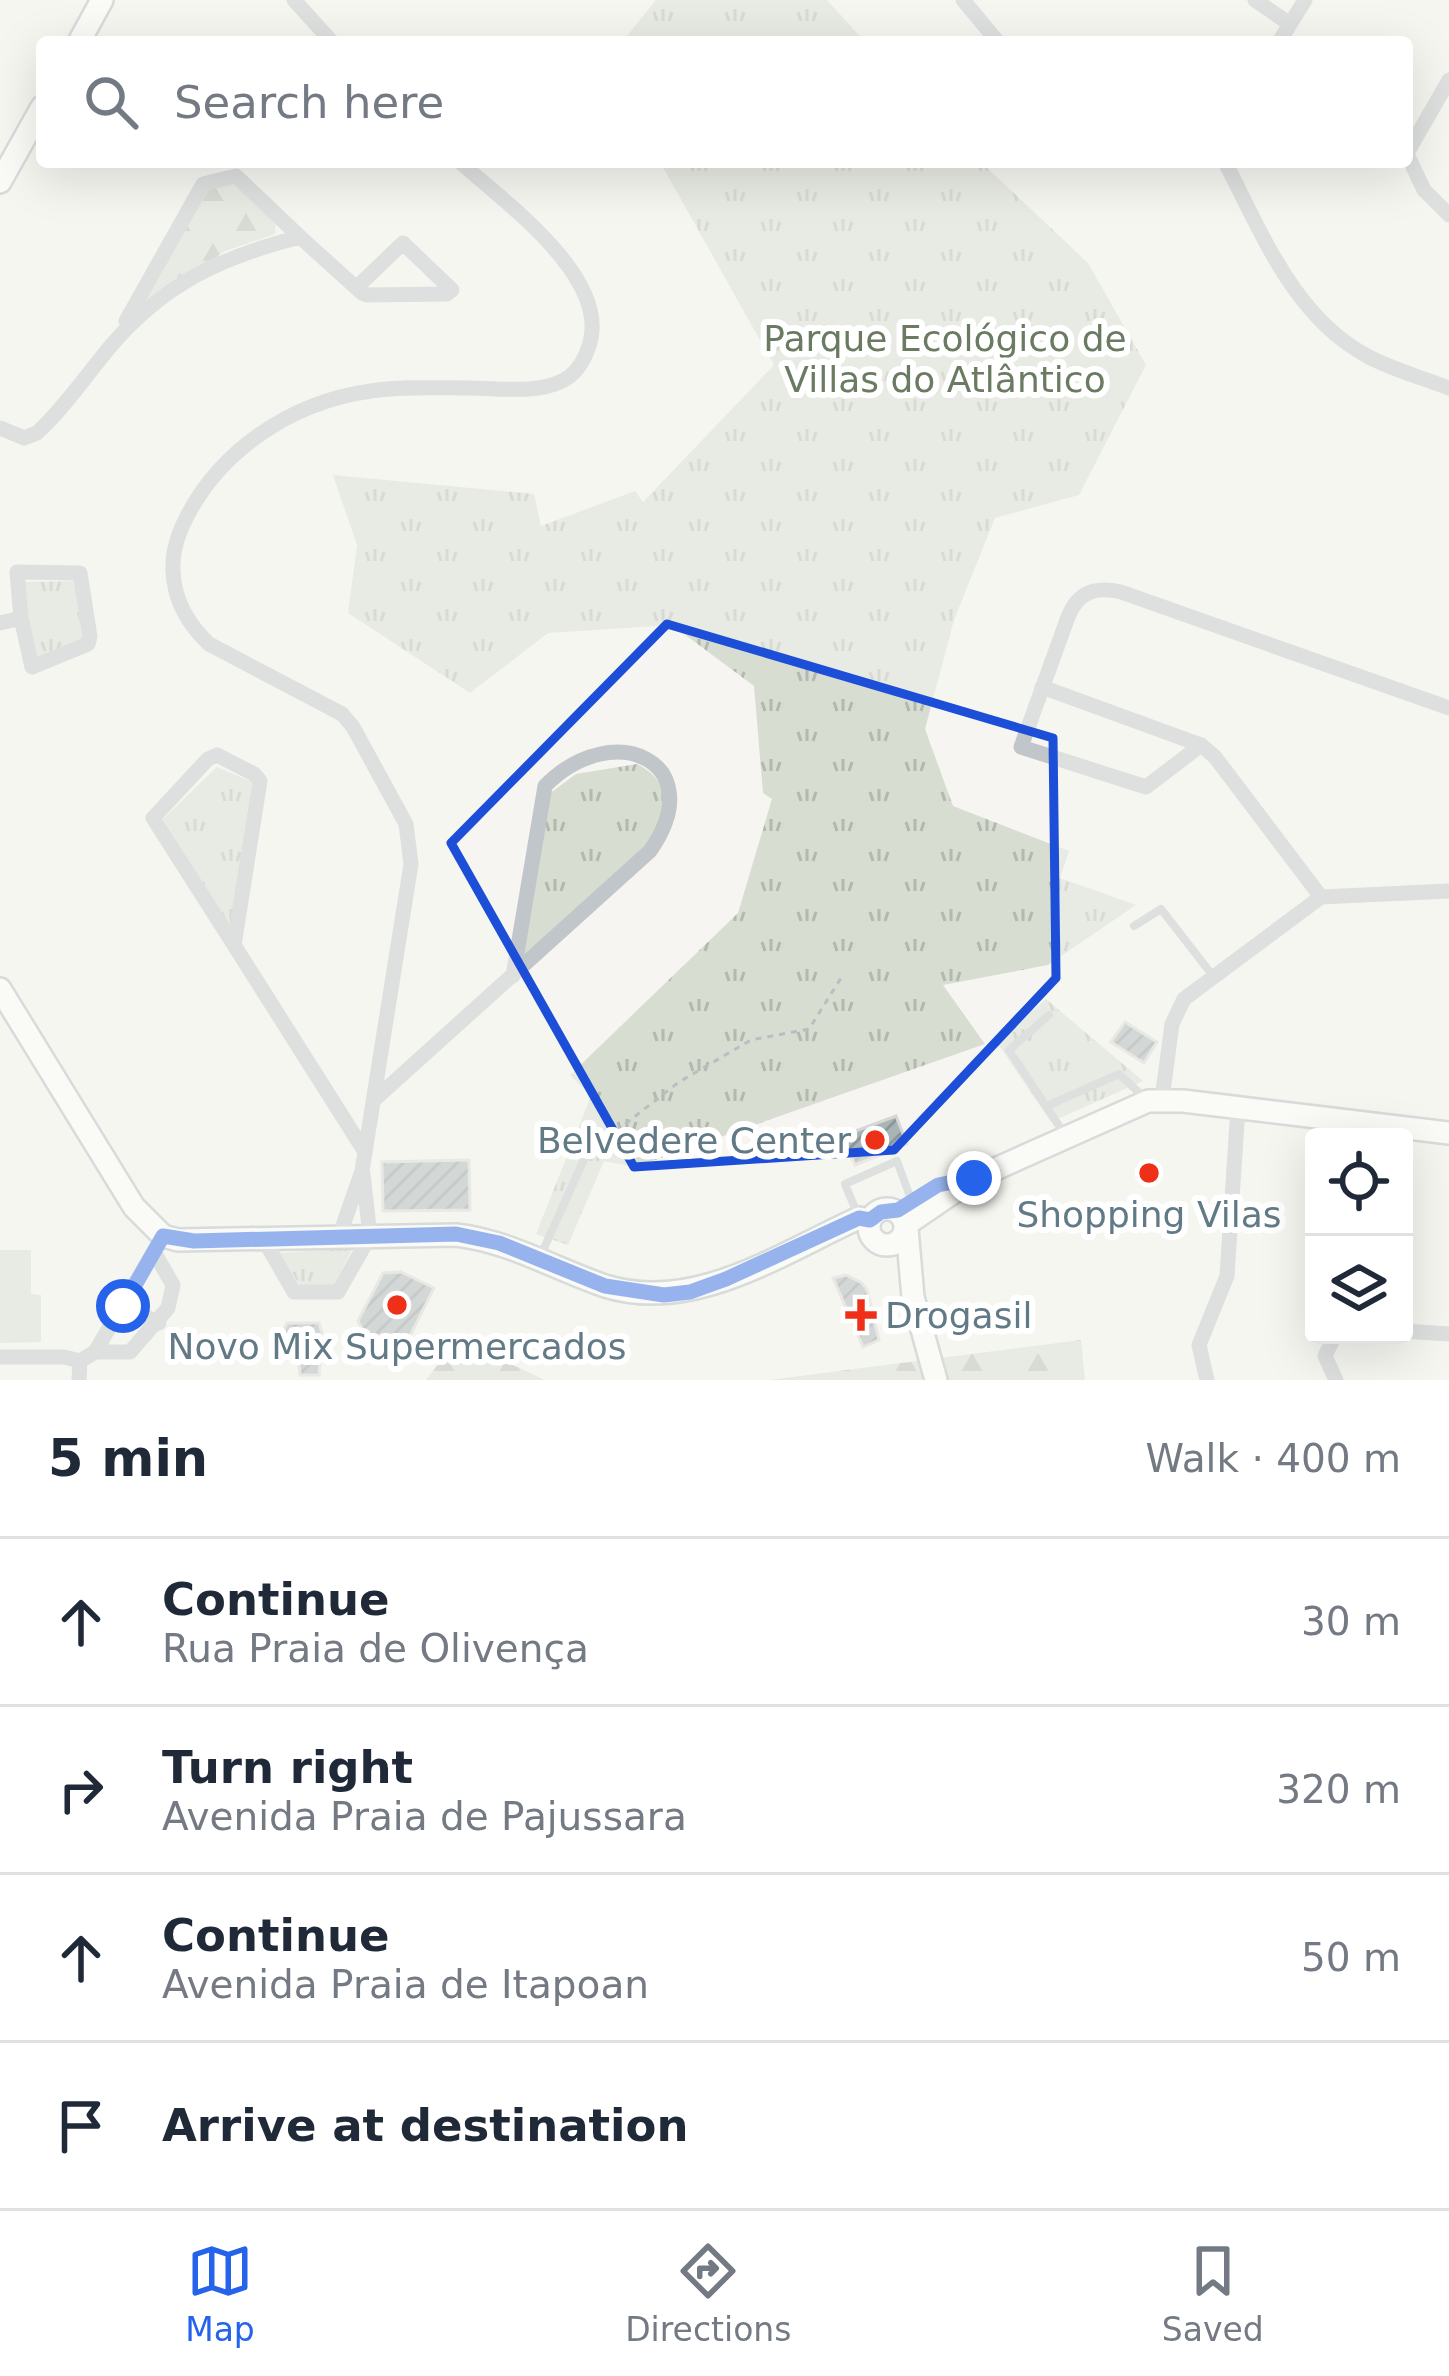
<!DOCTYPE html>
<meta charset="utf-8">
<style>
body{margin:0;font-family:"DejaVu Sans",sans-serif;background:#f2f2f3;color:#1f2937}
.controls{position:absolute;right:36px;bottom:36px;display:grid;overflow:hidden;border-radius:12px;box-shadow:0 12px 48px #0002}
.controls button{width:108px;height:108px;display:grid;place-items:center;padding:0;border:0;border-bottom:3px solid #e0e1e3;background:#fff;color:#1f2937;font:60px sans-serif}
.stop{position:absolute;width:36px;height:36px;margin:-27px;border:9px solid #2563eb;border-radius:50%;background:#fff}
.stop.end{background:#2563eb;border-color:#fff;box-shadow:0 3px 12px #0008}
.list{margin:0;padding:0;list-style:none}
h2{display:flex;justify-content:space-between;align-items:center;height:156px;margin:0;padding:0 48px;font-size:51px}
h2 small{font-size:39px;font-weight:400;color:#747a83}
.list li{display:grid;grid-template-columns:78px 1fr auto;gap:36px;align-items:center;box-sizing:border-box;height:168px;padding:0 48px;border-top:3px solid #e0e1e3}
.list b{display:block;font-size:45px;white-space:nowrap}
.list p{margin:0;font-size:39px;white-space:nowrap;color:#747a83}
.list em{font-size:39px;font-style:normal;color:#747a83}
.icon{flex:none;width:66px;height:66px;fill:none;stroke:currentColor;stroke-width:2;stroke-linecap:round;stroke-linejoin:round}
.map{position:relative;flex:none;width:1449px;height:1380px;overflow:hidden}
.search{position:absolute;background:#fff;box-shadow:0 12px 48px #0002;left:36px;right:36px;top:36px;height:132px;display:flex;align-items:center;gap:30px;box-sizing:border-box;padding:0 42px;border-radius:12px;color:#747a83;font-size:45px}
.sheet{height:828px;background:#fff}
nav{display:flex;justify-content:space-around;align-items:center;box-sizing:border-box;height:168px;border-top:3px solid #e0e1e3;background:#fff;font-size:33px;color:#747a83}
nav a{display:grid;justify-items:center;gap:6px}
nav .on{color:#2563eb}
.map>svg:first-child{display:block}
</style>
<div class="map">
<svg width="1449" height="1380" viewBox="0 0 1449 1380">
<defs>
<pattern id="grass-tufts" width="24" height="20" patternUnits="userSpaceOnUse" patternTransform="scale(3)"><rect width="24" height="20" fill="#d8ddd2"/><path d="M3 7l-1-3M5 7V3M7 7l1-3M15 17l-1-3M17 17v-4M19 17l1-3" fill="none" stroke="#b3b8b0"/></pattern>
<pattern id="forest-firs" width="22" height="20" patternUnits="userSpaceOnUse" patternTransform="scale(3)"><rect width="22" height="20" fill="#d8ddd2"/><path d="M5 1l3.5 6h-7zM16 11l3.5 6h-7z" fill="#b3b8b0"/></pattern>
<pattern id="building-hatch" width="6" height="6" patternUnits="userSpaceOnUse" patternTransform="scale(3)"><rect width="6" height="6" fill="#a9b4b7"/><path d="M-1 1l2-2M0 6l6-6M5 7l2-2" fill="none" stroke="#8d979a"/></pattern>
</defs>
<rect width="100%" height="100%" fill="#f6f5f1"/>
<g fill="url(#grass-tufts)">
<polygon points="656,0 827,0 865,42 622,42"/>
<polygon points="660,162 981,162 1088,263 1146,365 1079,495 995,518 954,620 925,729 953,806 1069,851 1060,878 1136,905 1048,965 943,985 985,1044 635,1167 604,1161 568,1245 536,1234 591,1096 570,1075 738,913 772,799 763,793 754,686 672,625 548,633 470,693 348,613 357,545 333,475 534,494 541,526 635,491 643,502 774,365"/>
<polygon points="74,581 83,640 35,660 20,582"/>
<path d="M637 764C678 785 664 815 644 849L521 963 549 794 576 774Z"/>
<polygon points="217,767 252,782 230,927 163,819"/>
<polygon points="1046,999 1143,1081 1051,1122 996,1041"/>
<polygon points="353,1248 333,1286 301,1287 279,1253"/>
</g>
<g fill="url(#forest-firs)">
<polygon points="235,180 276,219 275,234 225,251 140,311 203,190"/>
<polygon points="457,1339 545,1380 426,1380"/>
<polygon points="1081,1340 1085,1380 769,1380"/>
</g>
<polygon fill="#d8ddd2" points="0,1250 31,1250 31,1294 41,1295 41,1342 0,1343"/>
<g fill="url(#building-hatch)" stroke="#d7d7d4" stroke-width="3">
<polygon points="1125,1022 1157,1042 1144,1063 1111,1042"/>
<polygon points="896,1116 907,1144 855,1165 842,1136"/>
<polygon points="469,1160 470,1210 383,1211 382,1162"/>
<polygon points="401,1272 434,1288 400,1356 365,1335 358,1321 383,1273"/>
<polygon points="846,1275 862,1283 867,1290 879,1340 863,1347 833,1278"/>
<polygon points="287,1323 319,1323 322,1333 319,1375 300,1375 298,1352 282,1353 282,1333"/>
</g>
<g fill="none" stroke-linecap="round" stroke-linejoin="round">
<g stroke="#b2babd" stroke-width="26">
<g id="secondary">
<polyline points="79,42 102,0"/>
<polyline points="0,182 42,107"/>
<path d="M0 989 134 1207 163 1236 178 1240 456 1235C509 1241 555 1269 605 1286 694 1314 781 1253 859 1218L870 1220"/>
<circle cx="887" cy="1227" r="18"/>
<polyline points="907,1224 973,1179 1148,1101 1183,1101 1449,1133"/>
<polyline points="907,1229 913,1297 936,1380"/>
</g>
</g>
<polyline stroke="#babec0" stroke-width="3" stroke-dasharray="6 6" stroke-linecap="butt" points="597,1146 679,1082 751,1040 809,1029 841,978"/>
<g stroke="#c0c6c9" stroke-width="8">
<polyline points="1134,926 1161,909 1213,976"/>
<polyline points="1049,1015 1009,1050 1065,1135"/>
<polyline points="1047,1106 1119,1074 1147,1100"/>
<polyline points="859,1218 845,1184 897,1161 912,1202"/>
<polyline points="540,1257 586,1155"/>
</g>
<g stroke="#c0c6c9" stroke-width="15">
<polyline points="294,0 332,42"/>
<polyline points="963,0 998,42"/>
<polyline points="1255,0 1290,24"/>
<polyline points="1279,42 1305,0"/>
<polyline points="1407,153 1449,80"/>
<polyline points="1407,154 1424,190 1449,215"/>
<path d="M1225 162C1262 233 1294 318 1369 357 1394 370 1423 378 1449 388"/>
<polyline points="126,321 203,184 236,176 300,237"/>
<path d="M0 428 24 438 37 433C64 408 86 376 109 348 163 284 221 257 300 237L362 293 367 295 447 294 452 290 403 243 357 287"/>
<polyline points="0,623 21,618 32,667 88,644 90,637 80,573 17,572 21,618"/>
<polyline points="1042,687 1201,745 1215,757 1321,897"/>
<path d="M1201 745 1146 787 1021 747 1068 617C1078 592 1095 586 1121 592L1449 708"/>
<polyline points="234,945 153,818 208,759 217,755 254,774 260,781 234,945 365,1152"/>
<polyline points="1162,1099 1172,1024 1184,999 1321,897 1449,891"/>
<path d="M374 1100 650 851C712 763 614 716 545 786L513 976"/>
<path d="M339 1237 362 1171 411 864 406 824 353 727 342 714 209 644C176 613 163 572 181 529 214 453 290 402 371 391 404 386 438 388 471 388 499 388 536 394 562 381 575 375 584 361 589 346 612 278 504 202 460 162"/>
<polyline points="264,1240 294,1292 338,1292 370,1236 363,1174"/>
<polyline points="123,1306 159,1323"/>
<polyline points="1404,1331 1449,1334"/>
<polyline points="1335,1335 1325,1356 1336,1380"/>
<polyline points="95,1352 130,1352 168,1308 173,1285 154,1252"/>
<polyline points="0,1357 64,1357 80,1361"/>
<polyline points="80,1361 95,1352 157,1246"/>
<polyline points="79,1380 80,1361"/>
<polyline points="1207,1380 1199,1345 1227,1276 1238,1107"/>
</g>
<use href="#secondary" stroke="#fff" stroke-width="21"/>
</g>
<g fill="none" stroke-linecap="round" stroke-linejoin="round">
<polyline stroke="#2563eb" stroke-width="15" points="123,1306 163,1236 194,1241 456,1234 499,1243 605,1286 664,1295 690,1292 726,1279 859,1218 870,1220 881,1212 898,1210 938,1185 974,1178"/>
</g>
<path d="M0 0H1449V1380H0ZM667 624 1053 738 1056 978 894 1150 634 1167 451 843Z" fill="#f6f5f1" fill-opacity=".55" fill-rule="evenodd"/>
<path fill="none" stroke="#1d4ed8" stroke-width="9" stroke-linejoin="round" d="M667 624 1053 738 1056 978 894 1150 634 1167 451 843Z"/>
<g fill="#ee3019" stroke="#fff" stroke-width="4.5">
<circle cx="875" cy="1140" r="12"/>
<circle cx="1149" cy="1173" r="12"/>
<circle cx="397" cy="1305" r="12"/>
<path d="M855 1297h12v12h12v12h-12v12h-12v-12h-12v-12h12z"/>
</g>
<g text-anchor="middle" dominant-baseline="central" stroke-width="12" stroke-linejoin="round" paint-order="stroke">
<g font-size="36" fill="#6a7b62" stroke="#fff">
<text x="945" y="338">Parque Ecológico de<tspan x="945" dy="41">Villas do Atlântico</tspan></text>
</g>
<g font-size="36" fill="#627a85" stroke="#fff">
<text x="851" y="1140" text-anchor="end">Belvedere Center</text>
<text x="1149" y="1214">Shopping Vilas</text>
<text x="885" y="1315" text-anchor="start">Drogasil</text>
<text x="397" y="1346">Novo Mix Supermercados</text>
</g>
</g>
</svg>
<div class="controls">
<button><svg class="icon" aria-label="locate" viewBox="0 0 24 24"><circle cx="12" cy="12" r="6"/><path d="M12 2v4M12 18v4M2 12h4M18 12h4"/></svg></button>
<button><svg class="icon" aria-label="layers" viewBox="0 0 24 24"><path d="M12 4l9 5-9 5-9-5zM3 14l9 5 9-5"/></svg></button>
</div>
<div class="stop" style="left:123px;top:1306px"></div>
<div class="stop end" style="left:974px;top:1178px"></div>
<div class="search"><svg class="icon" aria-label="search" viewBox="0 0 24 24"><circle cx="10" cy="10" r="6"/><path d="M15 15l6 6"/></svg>Search here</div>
</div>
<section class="sheet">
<h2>5 min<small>Walk · 400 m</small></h2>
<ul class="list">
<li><svg class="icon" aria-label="ahead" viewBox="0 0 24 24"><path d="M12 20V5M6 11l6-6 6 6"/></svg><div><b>Continue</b><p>Rua Praia de Olivença</p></div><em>30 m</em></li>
<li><svg class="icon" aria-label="right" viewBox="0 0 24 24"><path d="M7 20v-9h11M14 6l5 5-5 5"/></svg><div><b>Turn right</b><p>Avenida Praia de Pajussara</p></div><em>320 m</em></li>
<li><svg class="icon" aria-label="ahead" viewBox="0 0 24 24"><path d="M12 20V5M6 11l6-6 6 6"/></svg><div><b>Continue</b><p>Avenida Praia de Itapoan</p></div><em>50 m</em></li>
<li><svg class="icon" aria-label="arrive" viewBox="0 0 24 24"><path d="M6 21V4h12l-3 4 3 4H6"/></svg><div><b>Arrive at destination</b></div></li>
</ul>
</section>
<nav>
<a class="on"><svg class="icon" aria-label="map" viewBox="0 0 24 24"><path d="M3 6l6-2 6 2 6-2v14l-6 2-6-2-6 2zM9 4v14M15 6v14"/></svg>Map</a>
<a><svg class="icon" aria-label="directions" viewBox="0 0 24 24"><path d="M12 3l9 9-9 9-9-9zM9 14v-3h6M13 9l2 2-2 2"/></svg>Directions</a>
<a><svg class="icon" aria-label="saved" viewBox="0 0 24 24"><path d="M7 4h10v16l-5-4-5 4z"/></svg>Saved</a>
</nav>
